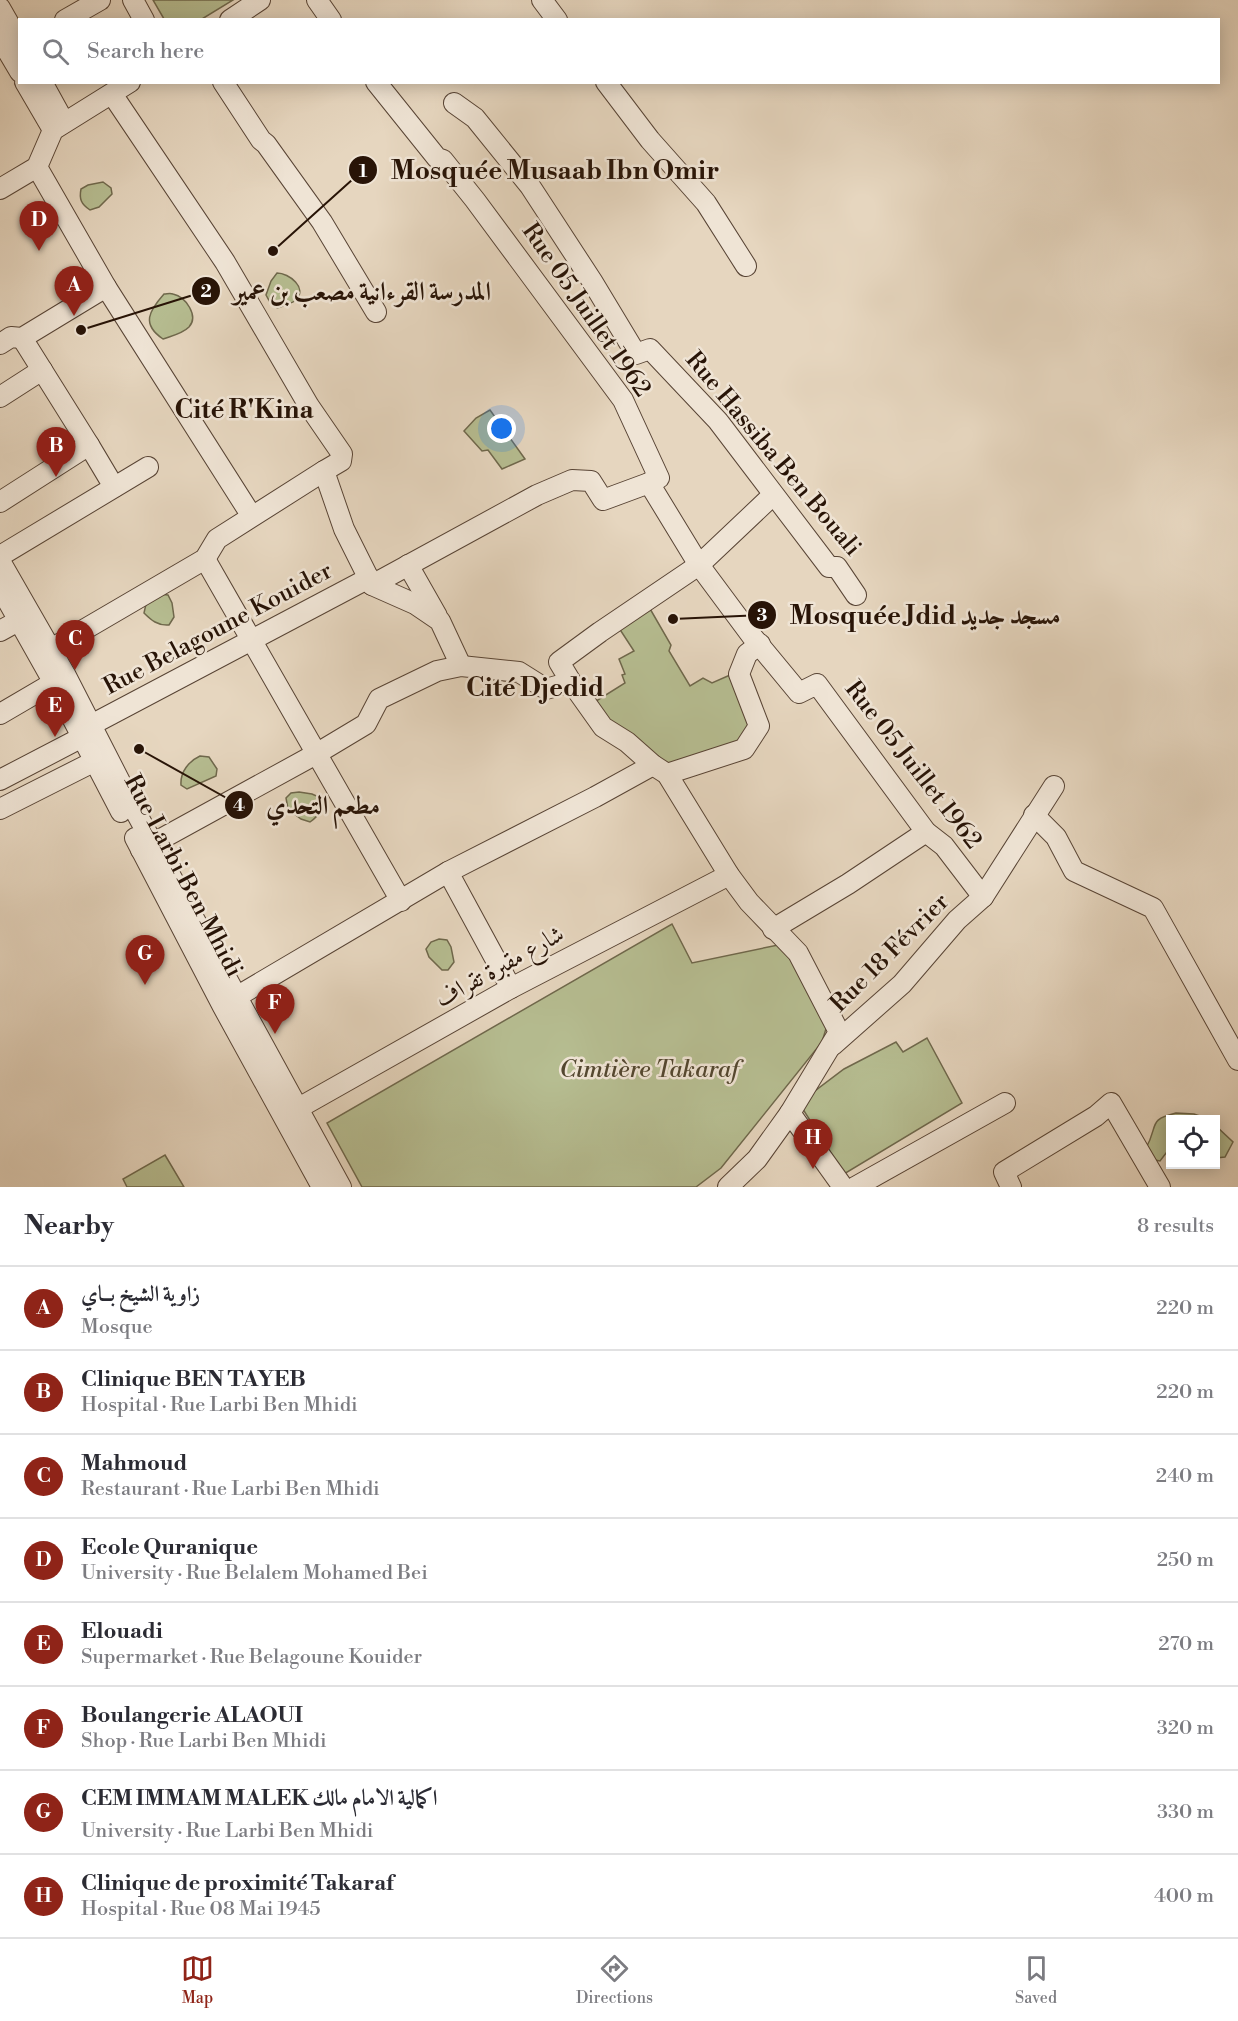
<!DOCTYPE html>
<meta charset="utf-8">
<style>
body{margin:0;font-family:"Libre Bodoni",Amiri,serif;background:#f7f7f7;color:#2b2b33}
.controls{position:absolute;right:18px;bottom:18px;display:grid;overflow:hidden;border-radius:0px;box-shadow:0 3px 15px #0003}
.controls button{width:54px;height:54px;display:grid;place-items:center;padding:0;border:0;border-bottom:2px solid #e1e1e2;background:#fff;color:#2b2b33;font:30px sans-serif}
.you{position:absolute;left:502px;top:429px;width:21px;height:21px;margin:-15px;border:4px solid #fff;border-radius:50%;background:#1a73e8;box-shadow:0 0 0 9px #1a73e833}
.badge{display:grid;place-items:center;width:39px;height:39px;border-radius:50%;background:#8f2418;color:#fff;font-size:20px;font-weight:700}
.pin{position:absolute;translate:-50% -50px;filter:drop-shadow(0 2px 3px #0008)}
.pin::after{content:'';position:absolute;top:32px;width:21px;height:18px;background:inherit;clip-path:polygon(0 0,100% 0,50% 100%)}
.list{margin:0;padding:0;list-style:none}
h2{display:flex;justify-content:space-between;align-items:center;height:78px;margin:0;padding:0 24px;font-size:26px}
h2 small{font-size:20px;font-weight:400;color:#7c7c81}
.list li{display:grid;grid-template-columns:39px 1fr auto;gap:18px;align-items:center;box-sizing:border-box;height:84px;padding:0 24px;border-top:2px solid #e1e1e2}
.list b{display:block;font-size:22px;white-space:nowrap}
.list p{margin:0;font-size:20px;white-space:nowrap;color:#7c7c81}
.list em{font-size:20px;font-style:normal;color:#7c7c81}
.icon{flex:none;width:33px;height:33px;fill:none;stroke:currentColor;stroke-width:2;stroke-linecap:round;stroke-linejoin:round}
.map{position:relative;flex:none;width:1238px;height:1187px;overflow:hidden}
.search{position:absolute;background:#fff;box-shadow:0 3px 15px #0003;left:18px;right:18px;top:18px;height:66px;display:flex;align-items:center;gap:15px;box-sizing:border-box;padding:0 21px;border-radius:0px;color:#7c7c81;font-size:22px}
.sheet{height:750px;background:#fff}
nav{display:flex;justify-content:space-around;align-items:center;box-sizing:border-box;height:84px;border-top:2px solid #e1e1e2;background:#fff;font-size:16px;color:#7c7c81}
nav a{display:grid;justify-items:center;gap:3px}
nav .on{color:#8f2418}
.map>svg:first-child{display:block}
</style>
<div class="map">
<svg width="1238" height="1187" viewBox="0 0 1238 1187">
<rect width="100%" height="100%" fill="#e6d6bf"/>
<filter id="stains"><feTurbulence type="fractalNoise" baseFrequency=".00333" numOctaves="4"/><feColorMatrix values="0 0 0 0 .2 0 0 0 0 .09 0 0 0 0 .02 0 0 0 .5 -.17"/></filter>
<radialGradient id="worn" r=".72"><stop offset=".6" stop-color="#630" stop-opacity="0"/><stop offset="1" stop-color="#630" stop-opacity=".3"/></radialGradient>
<g fill="#b6bd91" stroke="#6f684c" stroke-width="1.5">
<polygon points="153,0 233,0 202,19 164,19"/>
<path d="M103 182 111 188 112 194 99 207 90 210C81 204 79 199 81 189L88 185Z"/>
<path d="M277 273C289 273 308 288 296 300 291 304 283 306 277 308L271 304 266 295 271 281Z"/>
<path d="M164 294C167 294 170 293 173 294 186 297 199 316 189 327 182 334 171 336 163 339 141 324 149 311 164 294Z"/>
<polygon points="490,410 525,459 502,469 488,450 482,451 464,431 476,418"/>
<path d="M159 594 168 595 172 603 174 617 169 625C158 626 151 620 144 613L146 604Z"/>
<polygon points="649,607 671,645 669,651 690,686 703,678 712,683 730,675 754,727 743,743 665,765 623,736 593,703 625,683 622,675 625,674 619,659 634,651 617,625"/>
<path d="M200 756 209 757 217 769 216 776 187 789 181 785C180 772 189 761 200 756Z"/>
<path d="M299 792 312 794 321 798C322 810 320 815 310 822L301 819 288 809 286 798 291 793Z"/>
<polygon points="672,924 692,963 778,945 791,960 828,1022 822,1042 721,1168 696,1187 362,1187 327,1123"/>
<polygon points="439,939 447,940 451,947 454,962 448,970 442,970 429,957 426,949 431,942"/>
<polygon points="927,1038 962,1103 844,1174 799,1103 844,1069 896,1042 903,1052"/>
<path d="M1176 1113 1194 1114 1208 1119 1170 1120V1148L1160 1161 1155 1160 1146 1148C1159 1125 1147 1120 1176 1113Z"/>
<polygon points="1216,1126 1233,1142 1225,1157 1216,1158"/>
<polygon points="165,1155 184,1187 127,1187 123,1179"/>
</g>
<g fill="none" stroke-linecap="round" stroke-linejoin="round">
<g stroke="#584435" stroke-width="22">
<g id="minor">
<polyline points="133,0 144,20"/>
<polyline points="317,0 331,20"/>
<polyline points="542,0 557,20"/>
<polyline points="0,8 20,43"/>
<polyline points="65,20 100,0"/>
<polyline points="230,20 260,0"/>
<polyline points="0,38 20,72"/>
<polyline points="25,82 53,130"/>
<polyline points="42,82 64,122"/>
<polyline points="223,82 261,140 266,144 322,222 376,312"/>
<polyline points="376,82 437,158 443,160 475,200 623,400 659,478 649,483 699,565 751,635 799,693 817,684 926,832 944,846 983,897"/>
<polyline points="606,82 650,140 706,203 746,266"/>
<polyline points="112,94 225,262 309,406 342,454 341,461 324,471 344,529 372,585 415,604 440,621 461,666"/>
<polyline points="454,103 475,118 530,186 592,281 636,354 650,349 718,421 829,567 837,567 856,595"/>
<polyline points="0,189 37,167 53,130 130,82"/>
<polyline points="106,287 251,515"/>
<polyline points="0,344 11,337 22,338 106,287 37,167"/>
<polyline points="0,397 42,370"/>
<polyline points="89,445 114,487"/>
<polyline points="0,502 89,445 22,338"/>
<polyline points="0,556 148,467"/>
<polyline points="205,559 401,901"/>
<polyline points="0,561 66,676 134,809 341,1187"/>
<polyline points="408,565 437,616"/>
<polyline points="372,585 537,495 572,480 591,481 603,500 649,483"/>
<polyline points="0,587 54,683 121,812"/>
<polyline points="0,631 29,615"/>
<polyline points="51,649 205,559 217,539 324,471"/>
<polyline points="571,682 559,662 600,632 699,565 773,495"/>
<polyline points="0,714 65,676"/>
<polyline points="91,725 369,578"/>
<polyline points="667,774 744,749 759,726 739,674 747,654 760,644"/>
<polyline points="0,780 92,732"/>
<polyline points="0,809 105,756"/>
<polyline points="1034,815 1056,837 1074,871 1153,908 1238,1060"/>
<polyline points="135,838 222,1005 322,1187"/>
<polyline points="141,850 316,754 366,724 379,699 437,671 461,666 519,672 546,689 571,682 603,727 627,742 653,765 667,774 729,875 749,902 798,953 839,1032 790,1113 757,1159 728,1187"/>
<polyline points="448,872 511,988"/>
<polyline points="773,929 848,884 926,832"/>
<polyline points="226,1003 448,872 595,797 653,765"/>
<polyline points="833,1045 902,984 957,920 983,897 1054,786"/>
<polyline points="790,1113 843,1187"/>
<polyline points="288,1114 511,988 729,875"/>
<polyline points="855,1187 1005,1103"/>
<polyline points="1011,1187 1004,1172 1096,1116 1111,1103 1160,1187"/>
</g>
</g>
<use href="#minor" stroke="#efe4d5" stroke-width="20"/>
</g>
<g text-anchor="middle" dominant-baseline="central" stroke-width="5" stroke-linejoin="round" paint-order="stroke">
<g font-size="24" fill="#281407" stroke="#efe4d5">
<text transform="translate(586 310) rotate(55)">Rue 05 Juillet 1962</text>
<text transform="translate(773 454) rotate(50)">Rue Hassiba Ben Bouali</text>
<text transform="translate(218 629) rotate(-28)">Rue Belagoune Kouider</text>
<text transform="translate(913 765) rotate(52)">Rue 05 Juillet 1962</text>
<text transform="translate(183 876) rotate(62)">Rue Larbi Ben Mhidi</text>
<text transform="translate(890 953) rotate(-45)">Rue 18 Février</text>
<text transform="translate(500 967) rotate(-29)">شارع مقبرة تقراف</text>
</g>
<g font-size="24" font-style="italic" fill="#534730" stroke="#efe4d5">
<text x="649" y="1070">Cimtière Takaraf</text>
</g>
<g font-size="26" font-weight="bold" fill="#281407" stroke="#efe4d5">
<text x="244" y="410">Cité R'Kina</text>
<text x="535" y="688">Cité Djedid</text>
</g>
</g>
<path fill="none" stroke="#281407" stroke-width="2" d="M273 251L363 170M81 330L206 291M673 619L762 615M139 749L239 805"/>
<g fill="#281407" stroke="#efe4d5" stroke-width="2">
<circle cx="273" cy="251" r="6"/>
<circle cx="81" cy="330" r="6"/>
<circle cx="673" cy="619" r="6"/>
<circle cx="139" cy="749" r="6"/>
<circle cx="363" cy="170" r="15"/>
<circle cx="206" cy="291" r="15"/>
<circle cx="762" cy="615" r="15"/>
<circle cx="239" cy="805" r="15"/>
</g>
<g font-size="18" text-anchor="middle" font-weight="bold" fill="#fff">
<text x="363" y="177">1</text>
<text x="206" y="297">2</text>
<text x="762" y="621">3</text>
<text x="239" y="811">4</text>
</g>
<g font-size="26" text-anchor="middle" font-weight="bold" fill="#281407" stroke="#efe4d5" stroke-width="5" stroke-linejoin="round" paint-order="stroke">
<text x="555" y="179">Mosquée Musaab Ibn Omir</text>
<text x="362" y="300">المدرسة القرءانية مصعب بن عمير</text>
<text x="925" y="624">Mosquée Jdid مسجد جديد</text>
<text x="323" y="814">مطعم التحدي</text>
</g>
<rect width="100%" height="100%" filter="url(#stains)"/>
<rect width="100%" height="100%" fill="url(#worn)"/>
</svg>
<div class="controls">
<button><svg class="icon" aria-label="locate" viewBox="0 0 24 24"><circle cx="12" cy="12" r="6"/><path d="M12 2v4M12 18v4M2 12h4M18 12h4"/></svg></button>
</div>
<div class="you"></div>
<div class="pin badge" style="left:74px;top:316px">A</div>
<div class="pin badge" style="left:56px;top:477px">B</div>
<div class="pin badge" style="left:75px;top:670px">C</div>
<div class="pin badge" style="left:39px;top:251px">D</div>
<div class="pin badge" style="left:55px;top:737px">E</div>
<div class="pin badge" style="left:275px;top:1034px">F</div>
<div class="pin badge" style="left:145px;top:985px">G</div>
<div class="pin badge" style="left:813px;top:1169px">H</div>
<div class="search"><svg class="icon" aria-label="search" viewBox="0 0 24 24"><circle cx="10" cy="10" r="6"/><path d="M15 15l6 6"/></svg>Search here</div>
</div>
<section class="sheet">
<h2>Nearby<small>8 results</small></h2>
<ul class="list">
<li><span class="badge">A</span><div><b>زاوية الشيخ بــاي</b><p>Mosque</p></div><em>220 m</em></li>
<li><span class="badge">B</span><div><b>Clinique BEN TAYEB</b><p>Hospital · Rue Larbi Ben Mhidi</p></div><em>220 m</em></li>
<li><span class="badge">C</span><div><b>Mahmoud</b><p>Restaurant · Rue Larbi Ben Mhidi</p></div><em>240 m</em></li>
<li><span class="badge">D</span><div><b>Ecole Quranique</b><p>University · Rue Belalem Mohamed Bei</p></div><em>250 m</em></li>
<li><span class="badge">E</span><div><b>Elouadi</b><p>Supermarket · Rue Belagoune Kouider</p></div><em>270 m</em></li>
<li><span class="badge">F</span><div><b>Boulangerie ALAOUI</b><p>Shop · Rue Larbi Ben Mhidi</p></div><em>320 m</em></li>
<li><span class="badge">G</span><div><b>CEM IMMAM MALEK اكمالية الامام مالك</b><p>University · Rue Larbi Ben Mhidi</p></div><em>330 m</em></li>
<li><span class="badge">H</span><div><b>Clinique de proximité Takaraf</b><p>Hospital · Rue 08 Mai 1945</p></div><em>400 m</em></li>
</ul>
</section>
<nav>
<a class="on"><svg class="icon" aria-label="map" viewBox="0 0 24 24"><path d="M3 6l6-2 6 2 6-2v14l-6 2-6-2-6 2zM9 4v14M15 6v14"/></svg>Map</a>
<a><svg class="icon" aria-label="directions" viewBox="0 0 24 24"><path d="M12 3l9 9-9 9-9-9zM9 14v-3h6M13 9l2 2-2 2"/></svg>Directions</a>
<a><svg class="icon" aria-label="saved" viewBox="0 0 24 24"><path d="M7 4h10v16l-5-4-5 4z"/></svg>Saved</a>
</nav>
